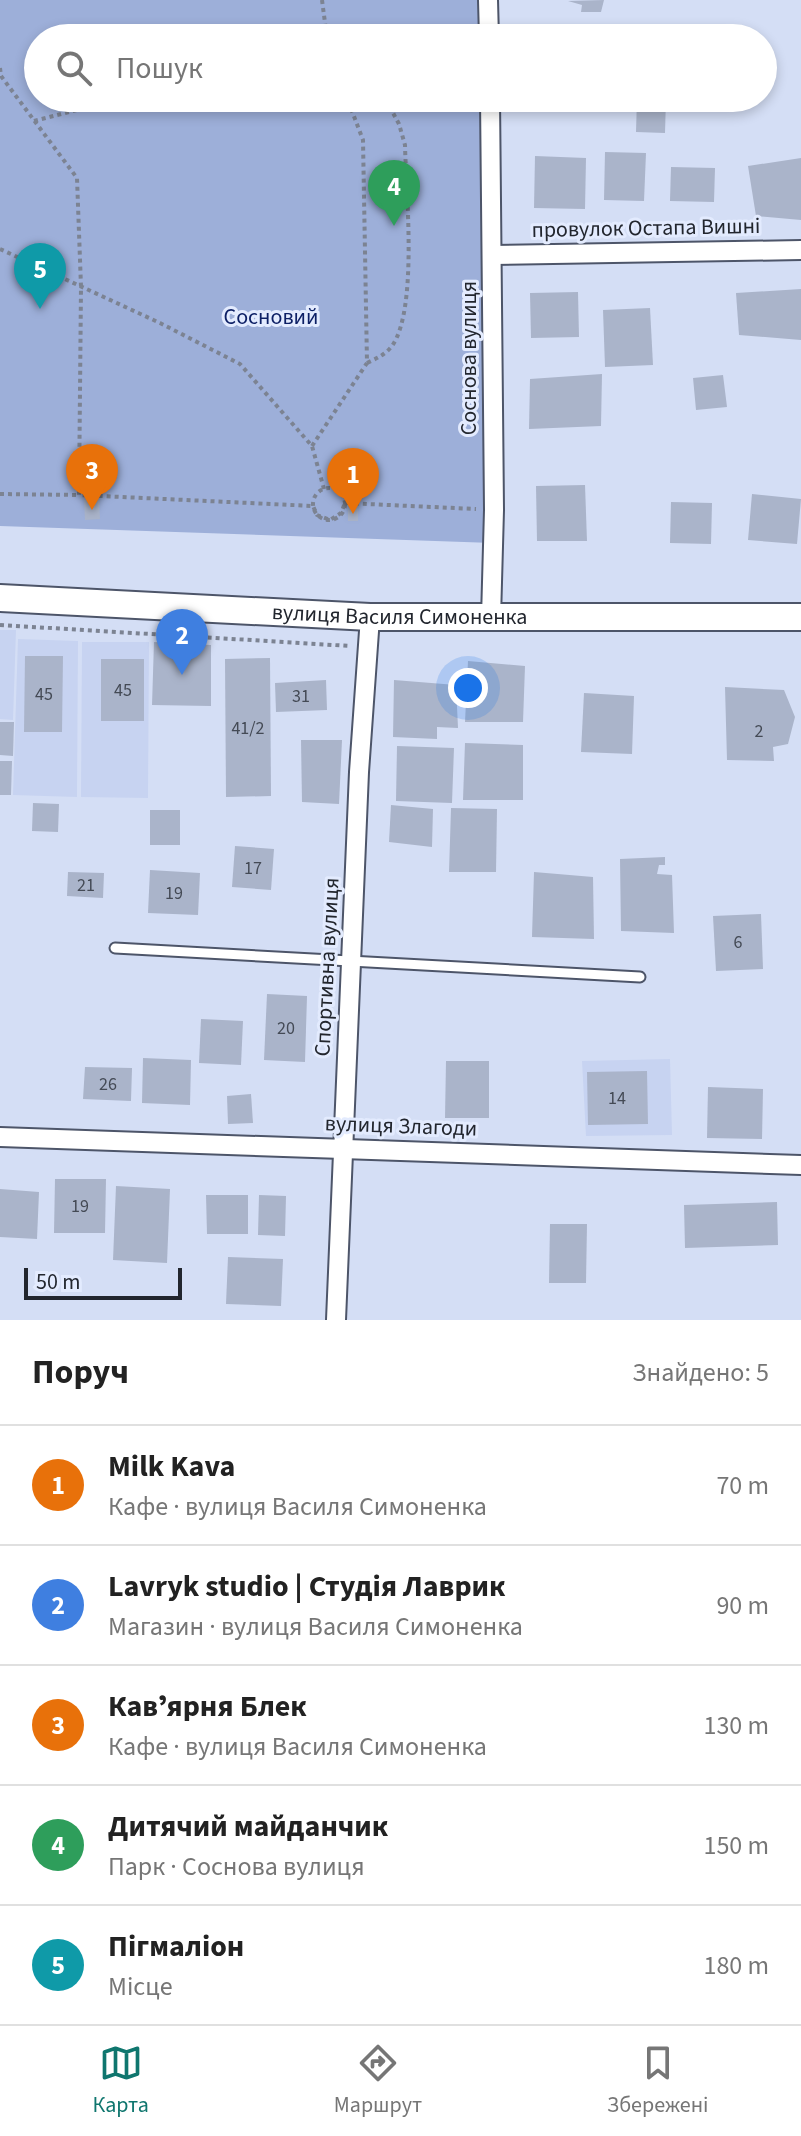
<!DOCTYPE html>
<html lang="uk">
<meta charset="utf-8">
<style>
body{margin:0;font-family:"Source Sans 3",sans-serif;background:#f2f2f2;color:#222}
.scale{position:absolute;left:24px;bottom:20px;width:158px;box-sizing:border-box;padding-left:8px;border:4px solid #22262e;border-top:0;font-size:22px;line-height:28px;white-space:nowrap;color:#22262e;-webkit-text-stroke:6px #e3ebfe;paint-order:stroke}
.you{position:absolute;left:468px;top:688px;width:28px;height:28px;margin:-20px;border:6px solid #fff;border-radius:50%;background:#1a73e8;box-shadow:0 0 0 12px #1a73e833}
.badge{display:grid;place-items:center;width:52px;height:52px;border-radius:50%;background:#0f766e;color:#fff;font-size:26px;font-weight:700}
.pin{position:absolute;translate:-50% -66px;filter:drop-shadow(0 2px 4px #0008)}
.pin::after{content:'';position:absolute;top:42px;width:28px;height:24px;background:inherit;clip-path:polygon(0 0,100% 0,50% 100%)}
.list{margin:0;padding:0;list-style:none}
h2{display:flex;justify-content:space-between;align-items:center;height:104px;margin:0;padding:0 32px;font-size:34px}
h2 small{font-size:26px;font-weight:400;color:#767676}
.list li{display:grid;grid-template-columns:52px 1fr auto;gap:24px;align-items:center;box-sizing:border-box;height:120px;padding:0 32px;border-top:2px solid #e0e0e0}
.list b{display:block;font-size:30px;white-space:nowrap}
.list p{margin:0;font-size:26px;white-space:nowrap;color:#767676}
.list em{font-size:26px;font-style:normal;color:#767676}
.icon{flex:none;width:44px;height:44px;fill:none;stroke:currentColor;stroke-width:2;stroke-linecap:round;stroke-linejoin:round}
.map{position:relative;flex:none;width:801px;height:1320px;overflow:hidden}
.search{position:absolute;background:#fff;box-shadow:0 4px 12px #0003;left:24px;right:24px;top:24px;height:88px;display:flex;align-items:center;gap:20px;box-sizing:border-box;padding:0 28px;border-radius:44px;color:#767676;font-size:30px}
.sheet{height:704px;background:#fff}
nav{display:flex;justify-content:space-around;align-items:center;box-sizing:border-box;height:112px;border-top:2px solid #e0e0e0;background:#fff;font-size:22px;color:#767676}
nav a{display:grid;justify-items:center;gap:4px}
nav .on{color:#0f766e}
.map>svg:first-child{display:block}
</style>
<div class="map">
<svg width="801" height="1320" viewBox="0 0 801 1320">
<rect width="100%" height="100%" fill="#d4def5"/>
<g fill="#c7d3f1">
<polygon points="0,630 16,630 13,720 0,719"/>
<polygon points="18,639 78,641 77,797 13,795"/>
<polygon points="82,642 149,642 148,798 81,797"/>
<polygon points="670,1059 672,1135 586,1136 582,1061"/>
</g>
<polygon fill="#9dafd9" points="0,0 488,0 488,38 38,38 38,98 489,98 493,543 0,526"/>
<g fill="#aab4ca">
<polygon points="604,0 601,12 581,12 582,5 568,1"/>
<polygon points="538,27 599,29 599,38 538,38"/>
<polygon points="637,98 666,98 665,133 636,132"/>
<polygon points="605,152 646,153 644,201 604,200"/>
<polygon points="535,156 586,158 585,209 534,208"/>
<polygon points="801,158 801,220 756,216 748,166"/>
<polygon points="671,167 715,168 714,202 670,201"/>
<polygon points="801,289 801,340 739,335 736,293"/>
<polygon points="578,292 579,337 531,338 530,293"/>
<polygon points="650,308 653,365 605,367 603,310"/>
<polygon points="602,374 601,426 529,429 530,379"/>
<polygon points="723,375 727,407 696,410 693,378"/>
<polygon points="585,485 587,541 537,541 536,486"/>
<polygon points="752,494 801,499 797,544 748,540"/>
<polygon points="99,499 100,519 85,520 84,500"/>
<polygon points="671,502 712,503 711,544 670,543"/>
<rect x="348" y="508" width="10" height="13"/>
<polygon points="154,642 211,645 211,706 152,705"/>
<polygon points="25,656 63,656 62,732 24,732"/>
<polygon points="270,658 271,796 226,797 225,659"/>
<rect x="101" y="659" width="43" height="62"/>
<polygon points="468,661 525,666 523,722 465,722"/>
<polygon points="326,680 327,710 276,712 275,683"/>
<polygon points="394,680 456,685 458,728 437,727 437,739 393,737"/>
<polygon points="725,687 784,690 795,717 788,744 773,747 774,761 727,760"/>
<polygon points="584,693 634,696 632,754 581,752"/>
<polygon points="0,722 14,722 13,756 0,755"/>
<polygon points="301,740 342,740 339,804 302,802"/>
<polygon points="465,743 523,745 523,800 463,800"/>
<polygon points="397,746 454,748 452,803 396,801"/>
<polygon points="0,761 12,761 11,795 0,795"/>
<polygon points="33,803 59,804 58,832 32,831"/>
<polygon points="391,805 433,809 432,847 389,842"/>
<polygon points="451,808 497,809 496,872 449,872"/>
<rect x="150" y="810" width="30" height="35"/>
<polygon points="235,846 274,849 271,890 232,887"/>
<polygon points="665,857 665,865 659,865 657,874 672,875 674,933 621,931 620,859"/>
<polygon points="150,870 200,873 198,915 148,913"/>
<polygon points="68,872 104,873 103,898 67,896"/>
<polygon points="534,872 593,877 594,939 532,937"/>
<polygon points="761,914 763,969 716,971 713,916"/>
<polygon points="267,994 307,996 305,1062 264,1060"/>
<polygon points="201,1019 243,1021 241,1065 199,1063"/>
<polygon points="143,1058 191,1060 190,1105 142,1103"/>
<polygon points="446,1061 489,1061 489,1118 445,1118"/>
<polygon points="85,1067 132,1068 131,1101 83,1099"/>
<polygon points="647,1071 648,1124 588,1125 587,1072"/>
<polygon points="708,1087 763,1089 762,1139 707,1138"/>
<polygon points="251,1094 253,1123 228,1124 227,1096"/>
<polygon points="55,1179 106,1179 105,1233 54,1233"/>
<polygon points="116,1186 170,1189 167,1263 113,1260"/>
<polygon points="0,1189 39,1192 37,1239 0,1237"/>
<polygon points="206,1195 248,1195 248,1234 207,1234"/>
<polygon points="259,1195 286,1196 285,1236 258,1235"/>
<polygon points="777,1202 778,1245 685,1248 684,1205"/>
<polygon points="550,1224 587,1224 586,1283 549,1283"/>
<polygon points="228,1257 283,1259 281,1306 226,1304"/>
</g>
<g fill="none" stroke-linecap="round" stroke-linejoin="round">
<g stroke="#4d5569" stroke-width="13">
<polyline id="lane" points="115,948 640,977"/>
</g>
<g stroke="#4d5569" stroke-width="22">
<g id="street">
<polyline points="488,0 489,38"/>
<polyline points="490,98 494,510 491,618"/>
<polyline points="492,255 801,250"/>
<polyline points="0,1137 801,1165"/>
<polyline points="336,1320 359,772 370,617"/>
</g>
</g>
<g stroke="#4d5569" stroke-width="30">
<g id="secondary">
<path id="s1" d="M0 598 370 617H801"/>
</g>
</g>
<g stroke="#7c8392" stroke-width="4" stroke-dasharray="4 4" stroke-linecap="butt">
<polyline points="322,0 327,38"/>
<polyline points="0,68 1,76 77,178 81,287 79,495 313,506 317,515 330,520 341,513 345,503 476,509"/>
<polyline points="34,121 123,98"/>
<polyline points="0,249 160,323 240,364 312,446 324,489"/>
<path d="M367 363C377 358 385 355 392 346 418 309 406 193 405 145L399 124 385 98"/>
<polyline points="312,446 367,363 363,140 347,98"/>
<circle cx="329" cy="504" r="16"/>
<polyline points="0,494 79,495"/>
<polyline points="0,625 350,646"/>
</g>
<use href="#lane" stroke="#fff" stroke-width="9"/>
<use href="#street" stroke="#fff" stroke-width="18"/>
<use href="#secondary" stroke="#fff" stroke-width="26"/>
</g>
<g text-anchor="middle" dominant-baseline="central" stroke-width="6" stroke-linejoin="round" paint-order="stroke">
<g font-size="18" fill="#444a55">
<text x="123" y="690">45</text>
<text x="44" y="694">45</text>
<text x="301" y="696">31</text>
<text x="248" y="728">41/2</text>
<text x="759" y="731">2</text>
<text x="253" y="868">17</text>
<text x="86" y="885">21</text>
<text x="174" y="893">19</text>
<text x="738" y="942">6</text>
<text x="286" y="1028">20</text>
<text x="108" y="1084">26</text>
<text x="617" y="1098">14</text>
<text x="80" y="1206">19</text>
</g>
<g font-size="22" fill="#22262e" stroke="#e3ebfe">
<text transform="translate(646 228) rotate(-1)">провулок Остапа Вишні</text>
<text transform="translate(469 358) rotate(-90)">Соснова вулиця</text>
<text stroke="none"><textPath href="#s1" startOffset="400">вулиця Василя Симоненка</textPath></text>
<text transform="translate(327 967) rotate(-87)">Спортивна вулиця</text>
<text transform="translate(401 1126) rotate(2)">вулиця Злагоди</text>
</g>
<g font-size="22" fill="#0c1f65" stroke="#e3ebfe">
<text x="271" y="317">Сосновий</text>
</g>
</g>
</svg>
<div class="scale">50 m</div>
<div class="you"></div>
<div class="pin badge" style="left:353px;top:514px;background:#e8710a">1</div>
<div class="pin badge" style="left:182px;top:675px;background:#3f7fe0">2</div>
<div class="pin badge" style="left:92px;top:510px;background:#e8710a">3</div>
<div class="pin badge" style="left:394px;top:226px;background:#2e9e5b">4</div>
<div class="pin badge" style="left:40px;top:309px;background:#0f9aa8">5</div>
<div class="search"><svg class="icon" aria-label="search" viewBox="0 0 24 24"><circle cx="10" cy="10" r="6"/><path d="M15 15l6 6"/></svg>Пошук</div>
</div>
<section class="sheet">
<h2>Поруч<small>Знайдено: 5</small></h2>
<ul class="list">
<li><span class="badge" style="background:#e8710a">1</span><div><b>Milk Kava</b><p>Кафе · вулиця Василя Симоненка</p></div><em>70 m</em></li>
<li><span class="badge" style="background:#3f7fe0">2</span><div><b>Lavryk studio | Студія Лаврик</b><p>Магазин · вулиця Василя Симоненка</p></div><em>90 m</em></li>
<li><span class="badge" style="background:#e8710a">3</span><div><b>Кавʼярня Блек</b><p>Кафе · вулиця Василя Симоненка</p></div><em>130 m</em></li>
<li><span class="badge" style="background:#2e9e5b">4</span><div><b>Дитячий майданчик</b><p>Парк · Соснова вулиця</p></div><em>150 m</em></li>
<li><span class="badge" style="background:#0f9aa8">5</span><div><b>Пігмаліон</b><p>Місце</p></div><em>180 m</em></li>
</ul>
</section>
<nav>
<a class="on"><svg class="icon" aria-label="map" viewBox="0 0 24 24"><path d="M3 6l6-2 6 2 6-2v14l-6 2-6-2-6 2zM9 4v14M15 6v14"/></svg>Карта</a>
<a><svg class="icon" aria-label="directions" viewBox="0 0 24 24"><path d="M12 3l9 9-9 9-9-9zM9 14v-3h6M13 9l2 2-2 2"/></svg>Маршрут</a>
<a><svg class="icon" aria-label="saved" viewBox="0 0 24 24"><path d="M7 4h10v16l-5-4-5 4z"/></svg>Збережені</a>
</nav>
